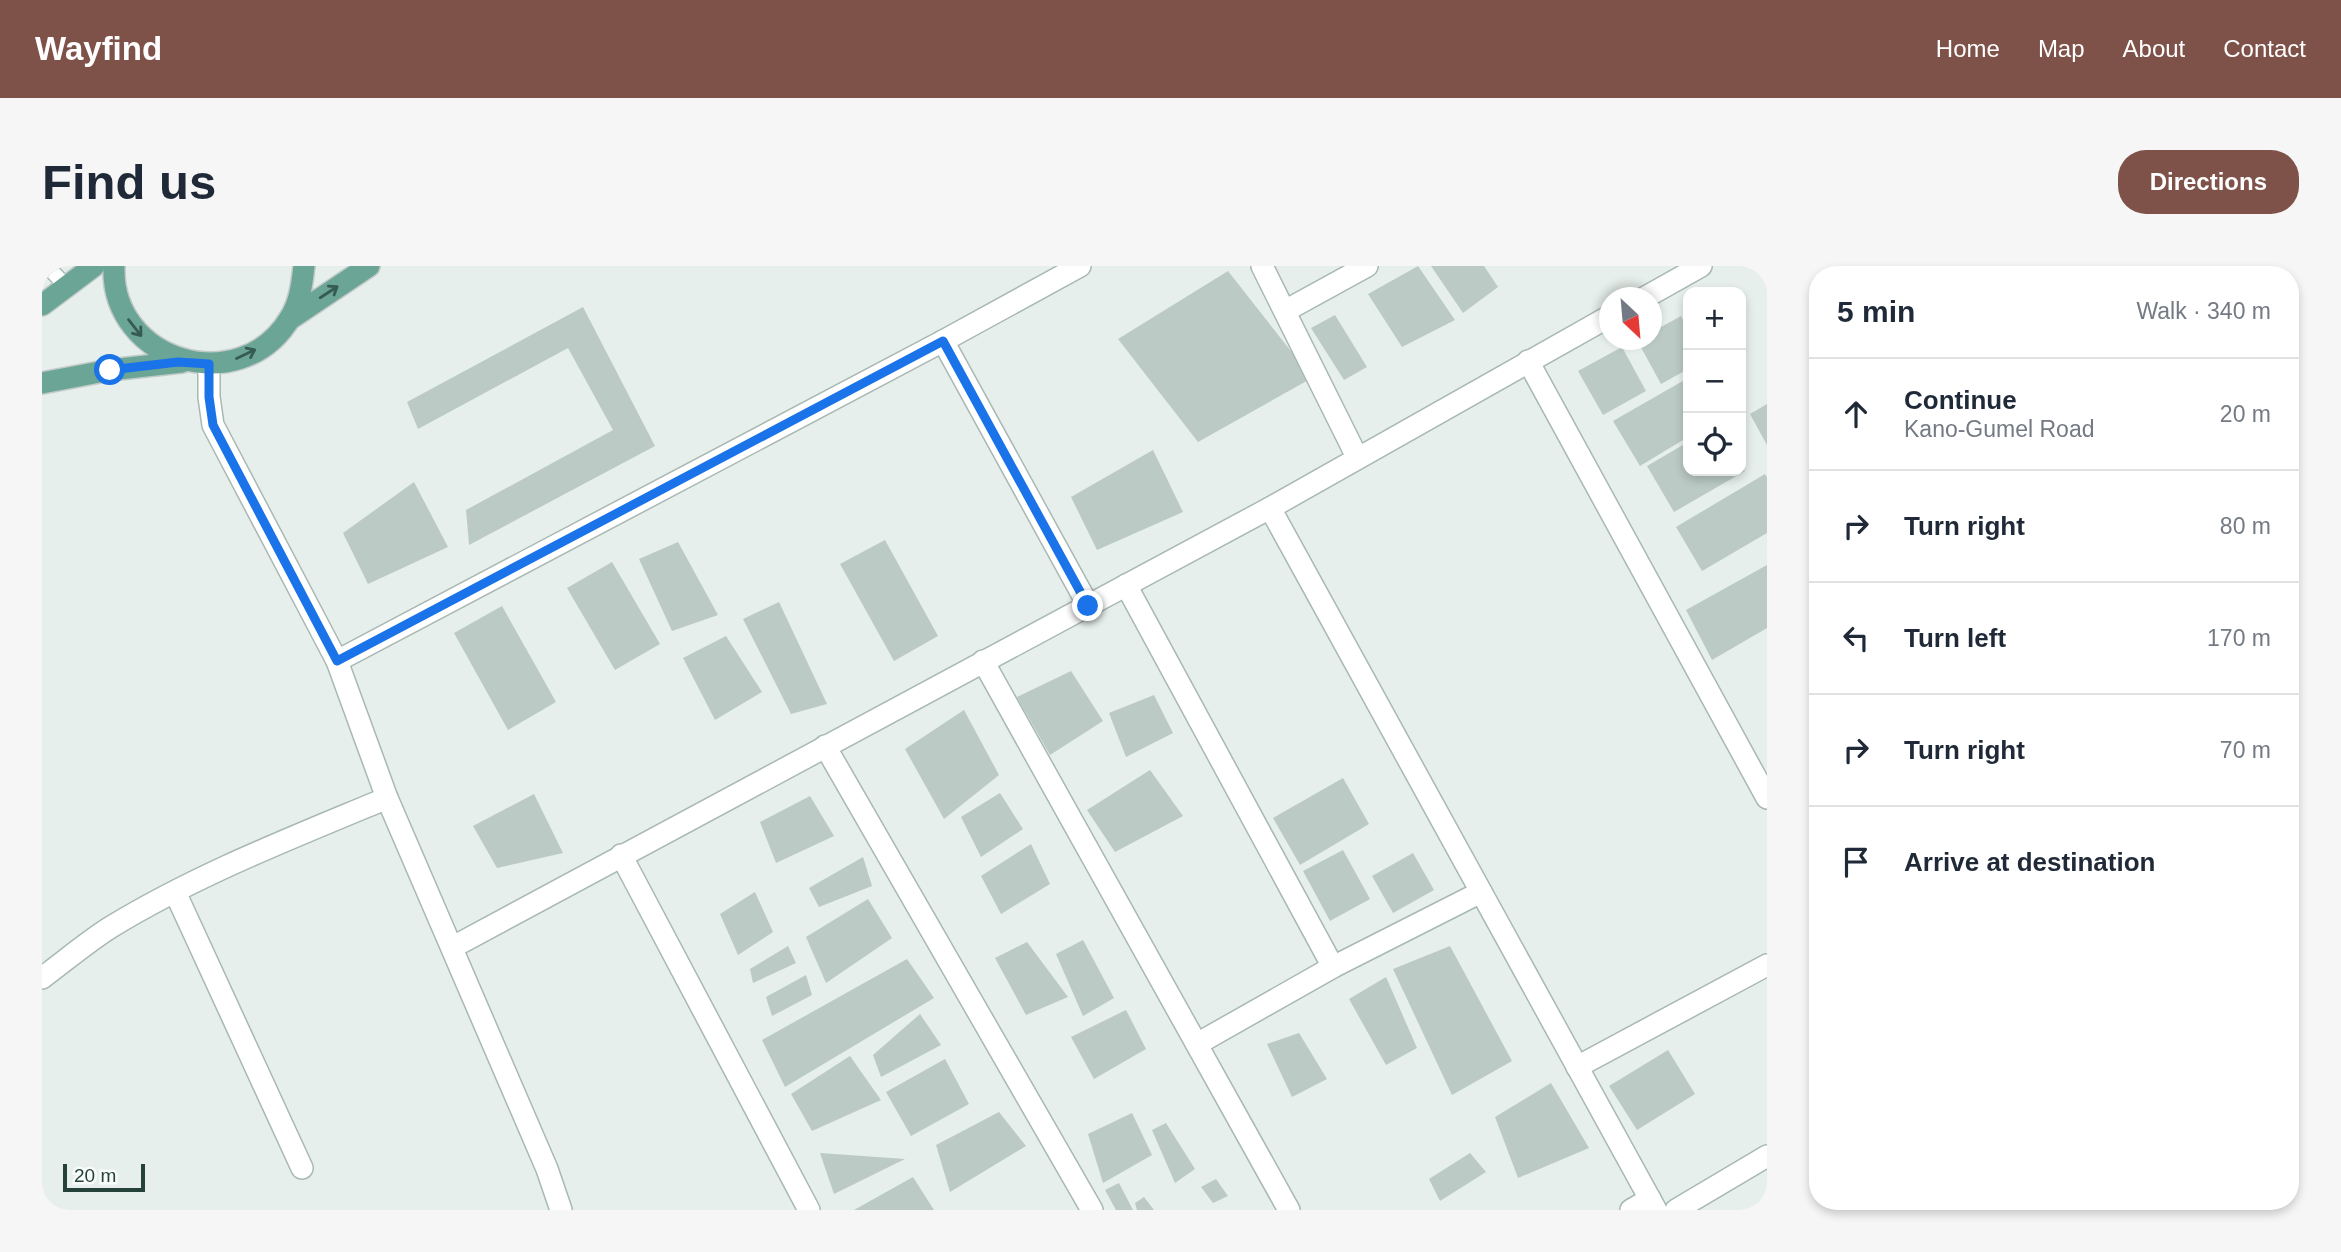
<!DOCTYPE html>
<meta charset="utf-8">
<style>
body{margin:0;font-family:Helvetica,sans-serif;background:#f6f6f7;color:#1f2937}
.controls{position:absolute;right:21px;top:21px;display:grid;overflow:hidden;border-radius:14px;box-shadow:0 4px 10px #0003}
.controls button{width:63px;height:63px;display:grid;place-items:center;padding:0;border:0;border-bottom:2px solid #e0e1e3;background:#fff;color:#1f2937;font:35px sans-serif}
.compass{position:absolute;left:1557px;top:21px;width:63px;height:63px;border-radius:50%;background:#fff;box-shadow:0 4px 10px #0003;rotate:154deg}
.scale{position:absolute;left:21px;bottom:18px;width:82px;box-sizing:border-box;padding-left:7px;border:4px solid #24423a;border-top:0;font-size:19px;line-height:24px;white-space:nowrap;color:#24423a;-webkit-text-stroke:5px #f7fbf9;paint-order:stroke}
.stop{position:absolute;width:21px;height:21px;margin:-16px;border:5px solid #1a73e8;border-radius:50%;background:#fff}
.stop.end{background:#1a73e8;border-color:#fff;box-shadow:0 2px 7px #0008}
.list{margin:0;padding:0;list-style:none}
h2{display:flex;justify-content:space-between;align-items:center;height:91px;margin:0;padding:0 28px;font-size:30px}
h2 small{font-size:23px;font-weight:400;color:#747a83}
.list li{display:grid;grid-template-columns:46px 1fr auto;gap:21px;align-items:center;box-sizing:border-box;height:112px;padding:0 28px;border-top:2px solid #e0e1e3}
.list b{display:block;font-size:26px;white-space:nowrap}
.list p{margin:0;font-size:23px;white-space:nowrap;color:#747a83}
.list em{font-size:23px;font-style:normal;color:#747a83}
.icon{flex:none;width:38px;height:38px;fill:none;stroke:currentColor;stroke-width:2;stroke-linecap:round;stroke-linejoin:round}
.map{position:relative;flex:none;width:1725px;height:944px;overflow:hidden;border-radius:28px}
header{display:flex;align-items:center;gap:42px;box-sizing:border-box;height:98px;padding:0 35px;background:#7f5249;color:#fff}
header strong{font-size:33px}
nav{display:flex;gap:38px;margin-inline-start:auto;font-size:24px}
.intro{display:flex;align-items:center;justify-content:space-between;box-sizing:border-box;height:168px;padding:0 42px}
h1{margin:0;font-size:49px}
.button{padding:18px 32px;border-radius:28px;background:#7f5249;color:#fff;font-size:24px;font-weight:700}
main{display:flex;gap:42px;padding:0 42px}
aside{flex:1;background:#fff;border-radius:28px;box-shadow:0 4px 10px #0003}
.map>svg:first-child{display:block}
</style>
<header>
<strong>Wayfind</strong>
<nav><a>Home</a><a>Map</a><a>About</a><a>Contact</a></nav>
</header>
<div class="intro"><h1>Find us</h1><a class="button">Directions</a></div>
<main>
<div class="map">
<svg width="1725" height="944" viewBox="0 0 1725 944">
<rect width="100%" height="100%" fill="#e6efeb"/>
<g fill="#bbcac4">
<polygon points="1376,0 1413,54 1360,81 1326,28"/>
<polygon points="1389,0 1442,0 1456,21 1421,47"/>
<polygon points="1186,5 1270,112 1156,176 1076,73"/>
<polygon points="541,41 613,180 427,279 424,244 571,164 526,82 376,163 365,136"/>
<polygon points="1293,49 1325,101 1302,114 1269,62"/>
<polygon points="1639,50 1646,64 1646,103 1619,118 1595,74 1610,74 1610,66"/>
<polygon points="1580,81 1604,125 1561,149 1536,105"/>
<polygon points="1646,112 1646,171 1598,200 1571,155"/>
<polygon points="1725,138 1725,179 1708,148"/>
<polygon points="1646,176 1646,205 1699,205 1699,200 1703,205 1632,246 1605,200"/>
<polygon points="1111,184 1141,246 1055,284 1029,231"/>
<polygon points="1723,208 1725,211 1725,267 1660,305 1634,261"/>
<polygon points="372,216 406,281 326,318 301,267"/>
<polygon points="843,274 896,370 852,395 798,298"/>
<polygon points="636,276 676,349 630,365 597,293"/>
<polygon points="570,296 618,378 573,404 525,322"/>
<polygon points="1725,299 1725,362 1670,394 1644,344"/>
<polygon points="737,336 785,438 749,448 701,353"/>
<polygon points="460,340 514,436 466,464 412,367"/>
<polygon points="684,370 720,426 673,454 641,392"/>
<polygon points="1029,405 1061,455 1008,489 975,431"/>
<polygon points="1112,429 1131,467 1084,491 1067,447"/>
<polygon points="922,444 957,509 902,553 863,483"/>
<polygon points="1108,504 1141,550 1073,586 1045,544"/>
<polygon points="1301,512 1327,558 1258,599 1231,552"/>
<polygon points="958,527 981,563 939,591 919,551"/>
<polygon points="492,528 521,587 455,602 431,560"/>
<polygon points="768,530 792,570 734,597 718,556"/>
<polygon points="989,578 1008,618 959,648 939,610"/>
<polygon points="1301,584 1328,633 1288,655 1261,605"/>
<polygon points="1371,587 1392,624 1351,647 1330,610"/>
<polygon points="821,591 830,620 777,641 767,622"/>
<polygon points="713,626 731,666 696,689 678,648"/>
<polygon points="826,633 850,672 784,717 764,671"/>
<polygon points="1041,674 1072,732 1041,750 1014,688"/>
<polygon points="985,676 1026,731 984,749 953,692"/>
<polygon points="746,680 754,697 711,717 708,703"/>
<polygon points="1408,680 1470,795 1410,829 1351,703"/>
<polygon points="865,693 892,732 743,821 720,774"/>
<polygon points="764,709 770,729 730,750 724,731"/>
<polygon points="1344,711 1375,782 1344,799 1307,733"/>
<polygon points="1084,744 1104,783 1052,813 1029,771"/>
<polygon points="878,748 899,779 839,811 831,789"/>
<polygon points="1257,767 1285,813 1250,831 1225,778"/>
<polygon points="1626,784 1653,828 1595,864 1567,820"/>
<polygon points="808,790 839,834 770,865 749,828"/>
<polygon points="903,793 927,838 869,870 844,826"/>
<polygon points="1509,817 1547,882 1476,912 1453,851"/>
<polygon points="957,846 984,880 908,926 894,879"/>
<polygon points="1090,847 1110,889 1061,917 1046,868"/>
<polygon points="1124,857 1153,903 1133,917 1110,864"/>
<polygon points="778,887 863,893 792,928"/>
<polygon points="1428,887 1444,906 1398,935 1387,913"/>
<polygon points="871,911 892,944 812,944"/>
<polygon points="1174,913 1186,930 1171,937 1159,921"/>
<polygon points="1077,917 1091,944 1074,944 1063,924"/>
<polygon points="1102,931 1112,944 1095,944 1093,937"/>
</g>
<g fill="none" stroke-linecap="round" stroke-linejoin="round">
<g stroke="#a8b8b2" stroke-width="17">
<polyline id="lane" points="5,0 25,21"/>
</g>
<g stroke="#a8b8b2" stroke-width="24">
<g id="street">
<polyline points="1220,0 1315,191"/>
<polyline points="1602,32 1659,0"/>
<polyline points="1243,45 1325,0"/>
<polyline points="901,75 1046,339"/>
<polyline points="1486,95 1725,532"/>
<polyline points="167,98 167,131 171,159 295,395 345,532 505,903 519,944"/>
<polyline points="1228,242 1614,944"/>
<polyline points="1084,319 1291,701"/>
<polyline points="295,395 901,75 1038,0"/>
<polyline points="941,395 1247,944"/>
<polyline points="783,480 1050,944"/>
<polyline points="579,589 767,944"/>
<polyline points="133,626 260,902"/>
<polyline points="411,681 1228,242 1568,50"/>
<path d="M0 712C23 695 45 676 69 661 156 608 252 571 345 532"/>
<polyline points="1155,778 1291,701 1439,626"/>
<polyline points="1535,801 1725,699"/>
<polyline points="1589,944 1608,933"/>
<polyline points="1634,944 1725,890"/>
</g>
</g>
<g stroke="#c2cac8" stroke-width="24">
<g id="primary">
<path d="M72 0C68 96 199 134 248 52 258 36 260 18 262 0"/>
<polyline points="0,39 52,0"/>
<polyline points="248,53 327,0"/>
<polyline points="0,117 68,104 140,96"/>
</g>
</g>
<use href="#lane" stroke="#fff" stroke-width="14"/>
<use href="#street" stroke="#fff" stroke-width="21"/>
<use href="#primary" stroke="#6aa596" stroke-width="21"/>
</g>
<defs><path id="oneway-shaft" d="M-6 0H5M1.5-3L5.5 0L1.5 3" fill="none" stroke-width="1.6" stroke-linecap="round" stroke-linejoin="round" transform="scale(1.75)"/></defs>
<g stroke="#365b51">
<use href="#oneway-shaft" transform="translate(287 26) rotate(-33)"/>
<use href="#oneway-shaft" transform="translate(93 62) rotate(52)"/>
<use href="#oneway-shaft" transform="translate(204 88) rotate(-25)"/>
</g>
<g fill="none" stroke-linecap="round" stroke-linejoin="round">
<polyline stroke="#1a73e8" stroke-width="9" points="68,104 136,96 167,98 167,131 171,159 295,395 901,75 1046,340"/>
</g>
</svg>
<div class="controls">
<button>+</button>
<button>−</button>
<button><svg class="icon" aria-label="locate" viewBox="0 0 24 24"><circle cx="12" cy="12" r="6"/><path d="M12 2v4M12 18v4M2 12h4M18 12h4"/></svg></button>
</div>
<svg class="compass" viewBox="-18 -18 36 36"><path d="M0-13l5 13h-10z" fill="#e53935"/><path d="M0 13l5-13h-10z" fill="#747a83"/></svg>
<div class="scale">20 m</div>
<div class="stop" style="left:68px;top:104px"></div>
<div class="stop end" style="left:1046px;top:340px"></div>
</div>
<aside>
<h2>5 min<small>Walk · 340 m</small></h2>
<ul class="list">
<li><svg class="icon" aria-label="ahead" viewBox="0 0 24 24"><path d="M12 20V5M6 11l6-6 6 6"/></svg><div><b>Continue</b><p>Kano-Gumel Road</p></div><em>20 m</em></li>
<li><svg class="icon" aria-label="right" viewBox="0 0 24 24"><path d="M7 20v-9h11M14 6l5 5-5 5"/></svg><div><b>Turn right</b></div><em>80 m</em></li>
<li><svg class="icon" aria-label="left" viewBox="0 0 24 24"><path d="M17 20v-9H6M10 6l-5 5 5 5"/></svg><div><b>Turn left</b></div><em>170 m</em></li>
<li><svg class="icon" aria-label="right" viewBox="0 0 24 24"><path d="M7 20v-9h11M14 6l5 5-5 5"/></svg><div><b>Turn right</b></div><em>70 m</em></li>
<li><svg class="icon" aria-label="arrive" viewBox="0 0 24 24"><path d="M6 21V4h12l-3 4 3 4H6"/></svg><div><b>Arrive at destination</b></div></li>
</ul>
</aside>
</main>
